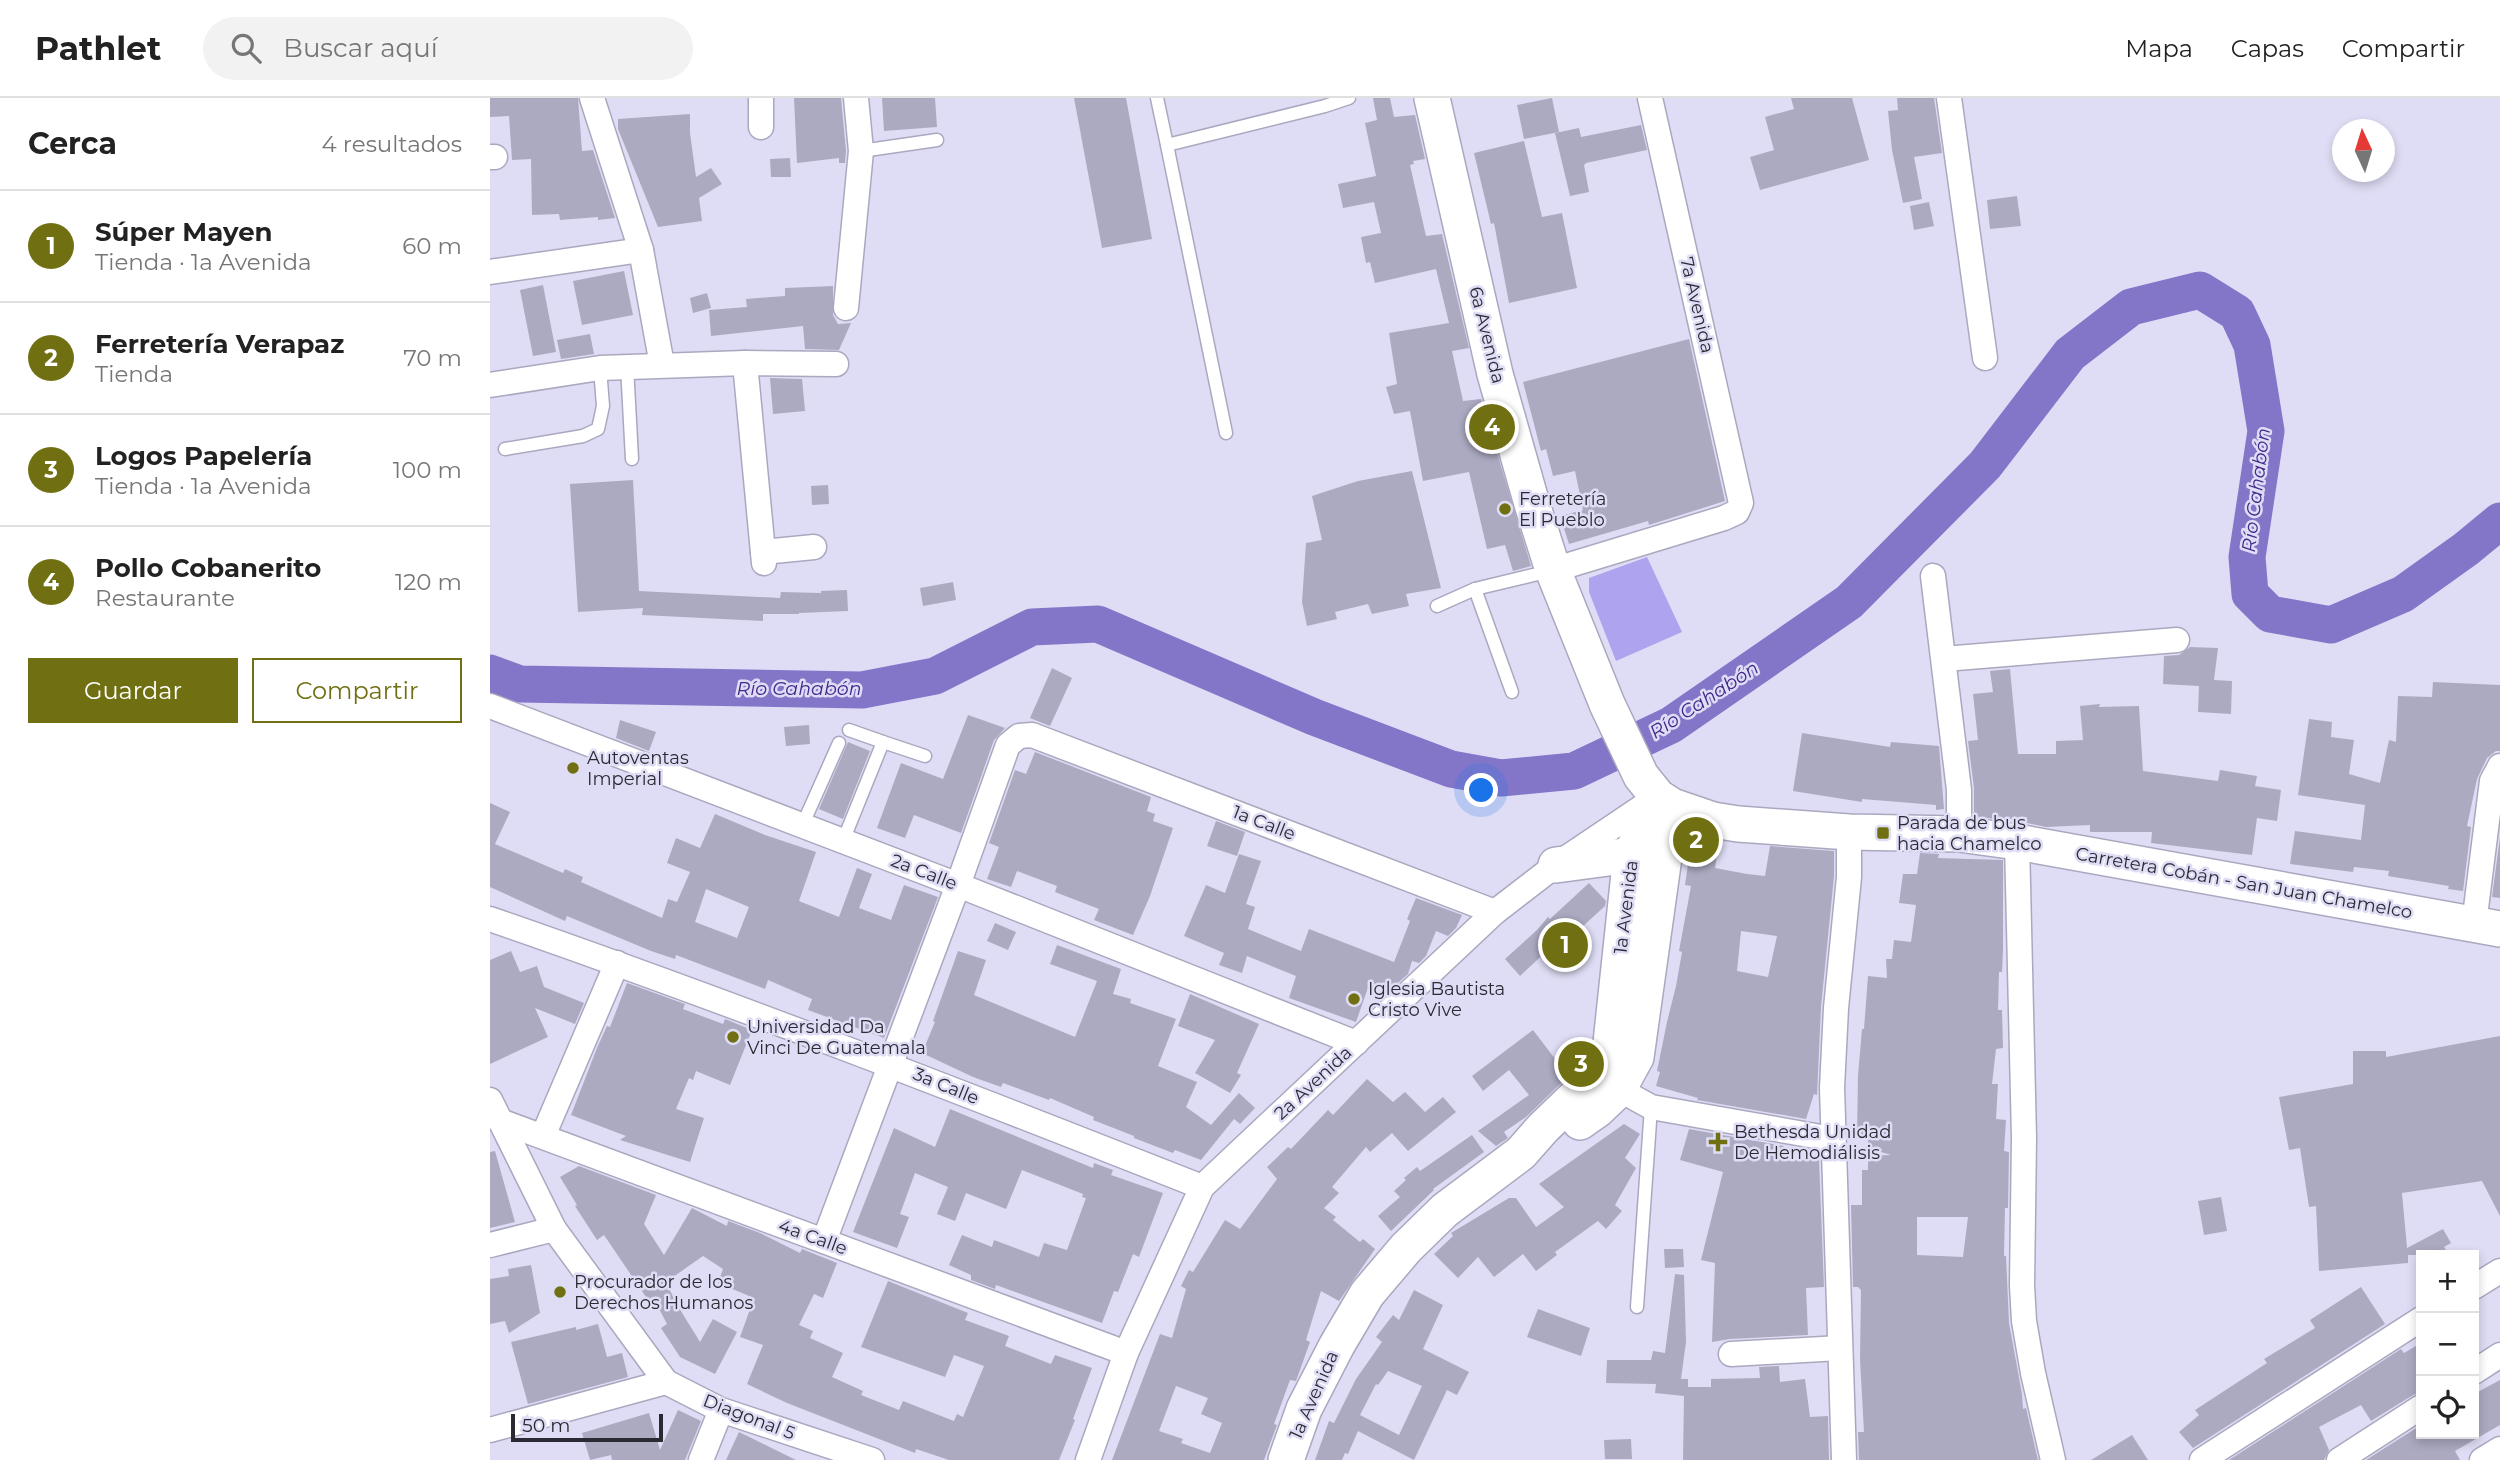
<!DOCTYPE html>
<html lang="es">
<meta charset="utf-8">
<style>
body{margin:0;font-family:Montserrat,sans-serif;background:#f2f2f2;color:#222}
.controls{position:absolute;right:21px;bottom:21px;display:grid;overflow:hidden;border-radius:0px;box-shadow:0 4px 10px #0003}
.controls button{width:63px;height:63px;display:grid;place-items:center;padding:0;border:0;border-bottom:2px solid #e0e0e0;background:#fff;color:#222;font:35px sans-serif}
.compass{position:absolute;left:1842px;top:21px;width:63px;height:63px;border-radius:50%;background:#fff;box-shadow:0 4px 10px #0003;rotate:356deg}
.scale{position:absolute;left:21px;bottom:18px;width:152px;box-sizing:border-box;padding-left:7px;border:4px solid #2b2a33;border-top:0;font-size:19px;line-height:24px;white-space:nowrap;color:#2b2a33;-webkit-text-stroke:5px #dfddf5;paint-order:stroke}
.you{position:absolute;left:992px;top:693px;width:24px;height:24px;margin:-18px;border:5px solid #fff;border-radius:50%;background:#1a73e8;box-shadow:0 0 0 10px #1a73e833}
.badge{display:grid;place-items:center;width:46px;height:46px;border-radius:50%;background:#707013;color:#fff;font-size:23px;font-weight:700}
.pin{position:absolute;translate:-50% -50%;border:4px solid #fff;box-shadow:0 2px 7px #0006}
.list{margin:0;padding:0;list-style:none}
h2{display:flex;justify-content:space-between;align-items:center;height:91px;margin:0;padding:0 28px;font-size:30px}
h2 small{font-size:23px;font-weight:400;color:#767676}
.list li{display:grid;grid-template-columns:46px 1fr auto;gap:21px;align-items:center;box-sizing:border-box;height:112px;padding:0 28px;border-top:2px solid #e0e0e0}
.list b{display:block;font-size:26px;white-space:nowrap}
.list p{margin:0;font-size:23px;white-space:nowrap;color:#767676}
.list em{font-size:23px;font-style:normal;color:#767676}
.actions{display:flex;gap:14px;padding:21px 28px}
.actions a{flex:1;padding:16px 0;border:2px solid #707013;border-radius:0px;text-align:center;font-size:24px;color:#707013}
.actions .main{background:#707013;color:#fff}
.icon{flex:none;width:38px;height:38px;fill:none;stroke:currentColor;stroke-width:2;stroke-linecap:round;stroke-linejoin:round}
.map{position:relative;flex:none;width:2010px;height:1362px;overflow:hidden}
header{display:flex;align-items:center;gap:42px;box-sizing:border-box;height:98px;padding:0 35px;background:#fff;border-bottom:2px solid #e0e0e0}
header strong{font-size:33px}
nav{display:flex;gap:38px;margin-inline-start:auto;font-size:24px}
.search{width:490px;height:63px;background:#f2f2f2;display:flex;align-items:center;gap:18px;box-sizing:border-box;padding:0 24px;border-radius:38px;color:#767676;font-size:26px}
main{display:flex}
aside{flex:1;background:#fff}
.map>svg:first-child{display:block}
</style>
<header>
<strong>Pathlet</strong>
<div class="search"><svg class="icon" aria-label="search" viewBox="0 0 24 24"><circle cx="10" cy="10" r="6"/><path d="M15 15l6 6"/></svg>Buscar aquí</div>
<nav><a>Mapa</a><a>Capas</a><a>Compartir</a></nav>
</header>
<main>
<aside>
<h2>Cerca<small>4 resultados</small></h2>
<ul class="list">
<li><span class="badge">1</span><div><b>Súper Mayen</b><p>Tienda · 1a Avenida</p></div><em>60 m</em></li>
<li><span class="badge">2</span><div><b>Ferretería Verapaz</b><p>Tienda</p></div><em>70 m</em></li>
<li><span class="badge">3</span><div><b>Logos Papelería</b><p>Tienda · 1a Avenida</p></div><em>100 m</em></li>
<li><span class="badge">4</span><div><b>Pollo Cobanerito</b><p>Restaurante</p></div><em>120 m</em></li>
</ul>
<div class="actions"><a class="main">Guardar</a><a>Compartir</a></div>
</aside>
<div class="map">
<svg width="2010" height="1362" viewBox="0 0 2010 1362">
<rect width="100%" height="100%" fill="#dfddf5"/>
<polygon fill="#ada3ef" points="1157,459 1192,534 1126,563 1099,494 1099,480"/>
<g fill="none" stroke-linecap="round" stroke-linejoin="round">
<polyline stroke="#8376c9" stroke-width="37" points="0,575 30,586 372,592 445,578 542,529 608,526 824,619 961,671 1011,680 1084,673 1181,627 1359,504 1495,367 1580,256 1641,209 1710,192 1747,215 1762,247 1776,333 1757,459 1760,496 1780,516 1841,527 1913,496 1976,451 2010,423"/>
</g>
<g fill="#acaac1" fill-rule="evenodd">
<polygon points="0,0 88,0 92,53 103,52 125,120 108,122 108,119 70,122 69,116 42,117 41,61 22,62 19,18 0,19"/>
<polygon points="304,0 351,0 356,53 355,65 349,65 349,60 307,65"/>
<polygon points="392,0 445,0 447,29 394,33"/>
<polygon points="584,0 636,0 662,141 612,150"/>
<polygon points="883,0 900,0 904,19 925,17 935,61 923,63 924,66 920,67 936,138 952,136 979,250 962,253 973,303 991,301 1041,468 1023,473 1015,447 997,451 979,374 933,383 920,313 904,316 896,289 907,286 899,235 959,225 946,171 885,185 880,164 876,165 871,139 891,135 884,104 853,110 848,86 886,78 875,25 887,22"/>
<polygon points="1062,0 1069,34 1034,41 1027,7"/>
<polygon points="1301,0 1362,0 1379,62 1270,92 1260,59 1284,52 1275,19 1304,11"/>
<polygon points="1407,0 1444,0 1452,55 1424,59 1432,101 1413,105 1402,52 1398,13 1408,12"/>
<polygon points="200,16 200,35 206,79 221,70 232,86 209,100 212,123 168,129 128,31 128,21"/>
<polygon points="1151,27 1157,52 1096,65 1094,67 1099,94 1080,98 1065,35 1089,30 1091,39"/>
<polygon points="1034,43 1052,119 1072,115 1087,190 1019,205 1004,125 1001,126 984,55"/>
<polygon points="300,60 301,79 281,79 280,61"/>
<polygon points="1527,98 1531,128 1500,131 1497,102"/>
<polygon points="1439,104 1444,128 1424,132 1420,108"/>
<polygon points="134,173 143,217 92,227 83,183"/>
<polygon points="53,187 66,254 43,258 30,192"/>
<polygon points="343,188 343,217 348,226 361,225 349,252 315,251 313,228 221,238 219,212 257,209 256,201 295,198 295,190"/>
<polygon points="217,195 221,210 203,215 200,200"/>
<polygon points="100,236 104,256 71,261 67,242"/>
<polygon points="1199,241 1235,403 1159,427 1158,423 1079,446 1070,418 1093,412 1085,373 1063,378 1056,351 1051,353 1033,284"/>
<polygon points="280,280 312,281 315,313 283,316"/>
<polygon points="922,373 951,490 916,496 919,508 882,516 878,506 845,514 847,521 817,528 812,504 816,445 832,442 822,398 868,383"/>
<polygon points="143,382 149,493 290,500 291,494 331,495 331,493 357,492 358,513 309,515 309,516 273,516 273,523 152,517 153,510 88,514 80,386"/>
<polygon points="338,387 339,406 322,407 321,388"/>
<polygon points="463,484 466,502 433,508 430,490"/>
<polygon points="1700,549 1728,550 1724,582 1742,583 1741,616 1708,614 1709,588 1673,586 1674,558 1689,557"/>
<polygon points="562,570 582,580 560,628 540,620"/>
<polygon points="1520,571 1528,656 1566,656 1566,643 1593,642 1590,608 1610,606 1609,609 1649,608 1653,673 1728,683 1730,672 1767,678 1765,688 1791,692 1787,723 1767,720 1762,757 1661,745 1662,734 1600,734 1600,727 1556,729 1537,725 1537,719 1512,722 1484,718 1484,690 1478,643 1488,642 1483,596 1503,594 1500,573"/>
<polygon points="1943,584 2010,587 2010,653 2006,653 1997,660 1987,681 1977,728 1981,729 1973,793 1958,791 1959,788 1898,778 1899,773 1864,769 1863,774 1800,766 1805,733 1871,742 1875,707 1808,697 1819,621 1842,624 1841,639 1864,642 1859,676 1890,685 1899,642 1906,644 1908,598 1942,599"/>
<polygon points="478,617 515,630 504,642 471,735 424,717 415,740 387,730 411,665 453,681"/>
<polygon points="130,622 166,634 159,653 126,640"/>
<polygon points="319,627 320,646 296,648 294,629"/>
<polygon points="1312,635 1400,649 1401,644 1449,648 1454,711 1446,712 1446,707 1372,701 1372,704 1303,693"/>
<polygon points="358,644 380,653 353,721 329,711"/>
<polygon points="545,654 661,699 657,713 665,716 663,723 683,730 660,798 643,837 604,822 609,811 565,794 567,788 527,773 521,789 497,781 509,749 499,745 525,672 536,676"/>
<path d="M0 705 20 714 5 746 73 775 75 771 93 779 91 784 172 820 178 801 187 804 200 774 177 765 186 740 210 750 225 716 275 737 326 754 309 803 349 819 367 770 382 776 369 810 401 822 414 787 448 799 394 940 318 912 322 901 278 882 275 891 186 857 185 861 161 853 77 818 75 823 0 789ZM216 791 259 809 247 840 205 824Z"/>
<polygon points="726,723 755,734 747,758 717,748"/>
<path d="M1192 733 1229 743 1225 770 1257 776 1275 778 1280 748 1344 753V778L1331 909 1327 997 1324 996 1316 1021 1207 1002 1208 1000 1166 988 1170 974 1167 973 1177 924 1186 888 1192 854 1189 853 1201 788 1195 787 1199 759 1194 758ZM1251 833 1287 838 1278 879 1247 873Z"/>
<polygon points="2010,739 2010,800 2002,799"/>
<path d="M1430 755 1449 756 1448 760 1513 762V852L1512 874H1509L1508 912H1512L1513 950 1506 951 1502 986H1508L1506 1021 1516 1022 1514 1053 1519 1054 1518 1110H1515L1514 1158H1516L1519 1225 1532 1296 1533 1311 1536 1310 1548 1362H1369L1368 1334H1374L1370 1261 1371 1192 1368 1189H1363L1361 1107H1372V1072H1378V1058L1401 1057 1378 1050V1040L1367 1039 1368 978 1372 931H1374L1378 878 1397 880 1396 861H1402L1404 842 1421 844 1426 807 1409 805 1413 776H1427ZM1427 1119H1478L1473 1159 1427 1157Z"/>
<polygon points="749,756 771,763 756,806 765,809 758,831 811,853 819,831 904,864 920,823 917,821 926,800 972,817 966,830 958,838 946,833 936,858 929,865 922,863 918,876 900,892 880,884 866,924 799,900 806,878 757,858 752,875 729,867 734,855 694,838 716,787 735,795"/>
<polygon points="1099,785 1116,803 1115,808 1080,840 1085,845 1073,857 1063,847 1030,878 1015,861 1047,832 1058,819 1060,821"/>
<polygon points="505,825 526,834 518,852 497,843"/>
<polygon points="567,847 631,871 623,896 641,901 640,905 686,921 668,968 707,984 696,1009 721,1027 749,995 765,1010 750,1026 744,1021 711,1062 685,1052 683,1055 644,1040 644,1038 603,1022 604,1019 560,1000 559,1002 513,985 511,989 483,979 432,955 445,924 443,923 468,853 496,862 484,897 585,939 607,883 560,866"/>
<polygon points="21,853 30,874 47,868 54,889 94,905 85,926 45,910 58,939 0,966 0,862"/>
<polygon points="137,885 195,906 193,911 233,926 235,921 262,932 240,987 206,973 203,982 199,980 186,1011 214,1020 200,1064 130,1042 136,1038 81,1017 107,950 117,928 120,929"/>
<polygon points="700,896 769,926 747,975 751,977 740,995 705,975 725,942 688,928"/>
<polygon points="1043,932 1069,966 1087,949 1096,957 1091,966 1036,1019 1014,1034 1018,1040 1006,1048 988,1033 1039,997 1019,972 993,993 982,978"/>
<polygon points="2010,938 2010,1118 1992,1083 1912,1095 1917,1150 1953,1131 1961,1145 1954,1149 1959,1157 1918,1157 1918,1165 1829,1173 1826,1108 1819,1109 1810,1050 1799,1052 1789,999 1863,986 1863,953 1896,953 1896,959"/>
<path d="M877 981 903 1004 915 994 935 1014 953 999 966 1014 918 1053 902 1035 880 1054 876 1049 842 1089 849 1095 834 1110 846 1119 843 1122 870 1144 873 1141 885 1151 849 1203 831 1193 816 1242 820 1244 806 1283 800 1282 784 1326 787 1327 774 1362H622L670 1236 682 1240 696 1191 691 1188 699 1172 703 1174 735 1122 750 1131 787 1081 777 1069 798 1049 801 1051 838 1012 843 1017ZM686 1288 718 1300 711 1316 732 1325 720 1355 691 1345 693 1341 669 1333Z"/>
<polygon points="460,1011 603,1070 604,1065 623,1072 621,1077 673,1095 649,1159 643,1156 628,1194 624,1193 612,1225 506,1187 505,1191 481,1182 481,1177 459,1167 472,1137 502,1149 504,1142 549,1159 554,1145 577,1152 596,1100 592,1099 593,1096 532,1072 516,1111 476,1095 465,1123 447,1116 458,1089 425,1075 410,1116 419,1119 407,1150 363,1134 404,1030 445,1049"/>
<polygon points="1134,1026 1150,1036 1135,1060 1146,1070 1125,1107 1132,1113 1116,1131 1108,1123 1065,1154 1067,1157 1046,1173 1033,1156 1004,1179 988,1159 968,1180 944,1156 963,1138 961,1135 1019,1100 1026,1100 1046,1129 1074,1109 1049,1086"/>
<polygon points="1199,1031 1294,1048 1291,1063 1329,1061 1334,1189 1316,1190 1318,1237 1240,1241 1222,1244 1225,1165 1211,1162 1233,1074 1190,1062"/>
<polygon points="982,1037 994,1054 943,1091 944,1092 901,1133 888,1118 910,1099 904,1093 916,1082 914,1080 927,1069 930,1073"/>
<polygon points="5,1053 25,1124 0,1130 0,1054"/>
<polygon points="89,1068 166,1097 154,1126 174,1157 202,1110 237,1128 238,1123 270,1135 310,1155 312,1151 347,1165 333,1200 324,1196 309,1227 323,1233 320,1240 353,1255 342,1279 373,1293 371,1297 409,1312 413,1303 464,1323 467,1316 473,1319 494,1268 464,1257 455,1279 371,1249 398,1183 478,1215 475,1222 519,1238 515,1248 561,1266 565,1257 602,1270 583,1321 585,1322 569,1362 459,1362 426,1351 425,1355 297,1305 257,1286 273,1247 250,1239 264,1200 228,1185 233,1171 213,1158 176,1184 186,1205 210,1244 223,1221 247,1234 225,1276 190,1259 171,1230 177,1226 163,1199 158,1202 114,1137 107,1142 85,1108 87,1107 70,1079"/>
<polygon points="1731,1099 1737,1133 1714,1137 1708,1103"/>
<polygon points="1174,1151 1193,1151 1194,1169 1175,1170"/>
<polygon points="41,1167 50,1215 19,1235 15,1223 0,1226 0,1181 19,1178 18,1171"/>
<polygon points="1185,1176 1194,1177 1196,1244 1191,1281 1198,1281 1198,1289 1221,1289 1221,1281 1270,1280 1269,1269 1289,1268 1290,1284 1315,1281 1320,1319 1338,1318 1339,1362 1193,1362 1194,1298 1165,1295 1166,1286 1116,1285 1117,1262 1161,1262 1163,1253 1175,1255"/>
<polygon points="1871,1189 1895,1226 1703,1350 1689,1334 1709,1317 1705,1312 1777,1265 1774,1261 1825,1230 1820,1222"/>
<path d="M924 1192 953 1207 933 1251 979 1274 967 1297 957 1292 924 1362 868 1333 858 1356 855 1355 852 1362H825L839 1323 844 1325 866 1281 892 1244 886 1239 903 1217 909 1222ZM898 1273 932 1288 909 1337 870 1317 886 1286 888 1287Z"/>
<polygon points="1048,1211 1100,1230 1091,1258 1037,1239"/>
<polygon points="108,1226 117,1259 132,1255 138,1279 38,1306 21,1244 86,1229 86,1232"/>
<polygon points="1931,1245 1931,1294 1923,1297 1881,1323 1871,1307 1829,1329 1839,1352 1834,1362 1739,1362 1911,1251 1914,1255"/>
<polygon points="2010,1282 2010,1327 1965,1353 1970,1362 1876,1362 1931,1327 1931,1336 1984,1336 1984,1296"/>
<polygon points="188,1312 211,1323 195,1362 122,1362 121,1357 100,1362 92,1335 159,1315 170,1352"/>
<polygon points="249,1334 306,1362 236,1362"/>
<polygon points="1642,1337 1658,1362 1601,1362"/>
<polygon points="1141,1341 1142,1361 1115,1361 1114,1342"/>
</g>
<g fill="none" stroke-linecap="round" stroke-linejoin="round">
<g stroke="#aaa8bf" stroke-width="15">
<g id="lane">
<polyline points="667,0 677,47"/>
<polyline points="371,53 447,42"/>
<polyline points="137,268 142,361"/>
<polyline points="736,335 677,47 835,8 859,0"/>
<polyline points="15,351 93,338 108,331 113,308 110,270"/>
<polyline points="985,491 1022,594"/>
<polyline points="947,508 985,491 1060,473"/>
<polyline points="359,632 393,644"/>
<polyline points="312,728 349,645"/>
<polyline points="353,743 393,644 435,658"/>
<polyline points="1147,1209 1161,1009"/>
</g>
</g>
<g stroke="#aaa8bf" stroke-width="27">
<g id="street">
<polyline points="102,0 151,152 172,267"/>
<polyline points="1459,0 1495,260"/>
<polyline points="271,29 271,0"/>
<polyline points="0,59 5,59"/>
<polyline points="0,174 151,152"/>
<polyline points="356,210 371,53 366,0"/>
<polyline points="255,265 274,465"/>
<polyline points="0,287 110,270 255,265 346,266"/>
<polyline points="273,454 324,449"/>
<polyline points="1063,472 1234,420 1247,414 1251,405 1160,0"/>
<polyline points="1443,478 1469,692 1469,736"/>
<polyline points="1454,561 1687,542"/>
<polyline points="0,608 468,787 866,945"/>
<polyline points="1527,744 1534,1040 1532,1187 1534,1223 1543,1275 1563,1362"/>
<path d="M0 821C240 904 476 996 712 1089"/>
<polyline points="1984,826 2002,683 2010,668"/>
<polyline points="1114,983 1161,1009 1342,1041"/>
<polyline points="0,1002 64,1131 176,1284 231,1312 382,1362"/>
<polyline points="10,1023 636,1255"/>
<polyline points="53,1038 127,865"/>
<polyline points="334,1143 468,787 518,647 529,638 542,637 1005,814"/>
<polyline points="0,1147 64,1131"/>
<polyline points="1984,1189 2010,1173"/>
<polyline points="1241,1256 1350,1250"/>
<polyline points="1984,1274 2010,1257"/>
<polyline points="0,1332 176,1284"/>
<polyline points="211,1362 231,1312"/>
<polyline points="598,1362 636,1255 712,1089 1005,814 1066,767 1167,699"/>
<polyline points="1354,1362 1342,990 1346,910 1359,779 1359,734"/>
<polyline points="1712,1362 1931,1221"/>
<polyline points="1849,1362 1931,1309"/>
<polyline points="1992,1362 2010,1351"/>
</g>
</g>
<g stroke="#aaa8bf" stroke-width="38">
<g id="secondary">
<polyline points="942,0 1005,276 1042,406 1063,472 1117,606 1151,678 1168,699 1182,708 1223,722 1248,726 1359,734 1469,736 1527,744 2010,831"/>
<polyline points="1066,767 1141,757"/>
<polyline points="1090,1024 1107,1012 1128,992 1146,959 1174,759 1168,699"/>
<polyline points="796,1362 814,1311 847,1247 877,1196 916,1150 955,1112 1031,1055 1053,1030 1107,978 1120,954 1141,757 1168,699"/>
</g>
</g>
<use href="#lane" stroke="#fff" stroke-width="12"/>
<use href="#street" stroke="#fff" stroke-width="24"/>
<use href="#secondary" stroke="#fff" stroke-width="35"/>
</g>
<g fill="#707013" stroke="#dfddf5" stroke-width="2.5">
<circle cx="1015" cy="411" r="7"/>
<circle cx="83" cy="670" r="7"/>
<rect x="1386" y="728" width="14" height="14" rx="3.5"/>
<circle cx="864" cy="901" r="7"/>
<circle cx="243" cy="939" r="7"/>
<path d="M1224.5 1033.5h7v7h7v7h-7v7h-7v-7h-7v-7h7z"/>
<circle cx="70" cy="1194" r="7"/>
</g>
<g text-anchor="middle" dominant-baseline="central" stroke-width="5" stroke-linejoin="round" paint-order="stroke">
<g font-size="18" fill="#2b2a33" stroke="#dfddf5">
<text transform="translate(1207 207) rotate(77)">7a Avenida</text>
<text transform="translate(997 237) rotate(76)">6a Avenida</text>
<text transform="translate(774 725) rotate(21)">1a Calle</text>
<text transform="translate(434 774) rotate(21)">2a Calle</text>
<text transform="translate(1754 785) rotate(10)">Carretera Cobán - San Juan Chamelco</text>
<text transform="translate(1136 809) rotate(-83)">1a Avenida</text>
<text transform="translate(823 985) rotate(-43)">2a Avenida</text>
<text transform="translate(456 988) rotate(22)">3a Calle</text>
<text transform="translate(323 1139) rotate(20)">4a Calle</text>
<text transform="translate(824 1297) rotate(-66)">1a Avenida</text>
<text transform="translate(259 1319) rotate(21)">Diagonal 5</text>
</g>
<g font-size="18" fill="#2b2a33" stroke="#dfddf5" text-anchor="start">
<text x="1029" y="401">Ferretería<tspan x="1029" dy="21">El Pueblo</tspan></text>
<text x="97" y="660">Autoventas<tspan x="97" dy="21">Imperial</tspan></text>
<text x="1407" y="725">Parada de bus<tspan x="1407" dy="21">hacia Chamelco</tspan></text>
<text x="878" y="891">Iglesia Bautista<tspan x="878" dy="21">Cristo Vive</tspan></text>
<text x="257" y="929">Universidad Da<tspan x="257" dy="21">Vinci De Guatemala</tspan></text>
<text x="1244" y="1034">Bethesda Unidad<tspan x="1244" dy="21">De Hemodiálisis</tspan></text>
<text x="84" y="1184">Procurador de los<tspan x="84" dy="21">Derechos Humanos</tspan></text>
</g>
<g font-size="19" font-style="italic" fill="#43288a" stroke="#dfddf5">
<text transform="translate(1766 392) rotate(-83)">Río Cahabón</text>
<text x="309" y="590">Río Cahabón</text>
<text transform="translate(1214 602) rotate(-33)">Río Cahabón</text>
</g>
</g>
</svg>
<div class="controls">
<button>+</button>
<button>−</button>
<button><svg class="icon" aria-label="locate" viewBox="0 0 24 24"><circle cx="12" cy="12" r="6"/><path d="M12 2v4M12 18v4M2 12h4M18 12h4"/></svg></button>
</div>
<svg class="compass" viewBox="-18 -18 36 36"><path d="M0-13l5 13h-10z" fill="#e53935"/><path d="M0 13l5-13h-10z" fill="#767676"/></svg>
<div class="scale">50 m</div>
<div class="you"></div>
<div class="pin badge" style="left:1075px;top:847px">1</div>
<div class="pin badge" style="left:1206px;top:742px">2</div>
<div class="pin badge" style="left:1091px;top:966px">3</div>
<div class="pin badge" style="left:1002px;top:329px">4</div>
</div>
</main>
